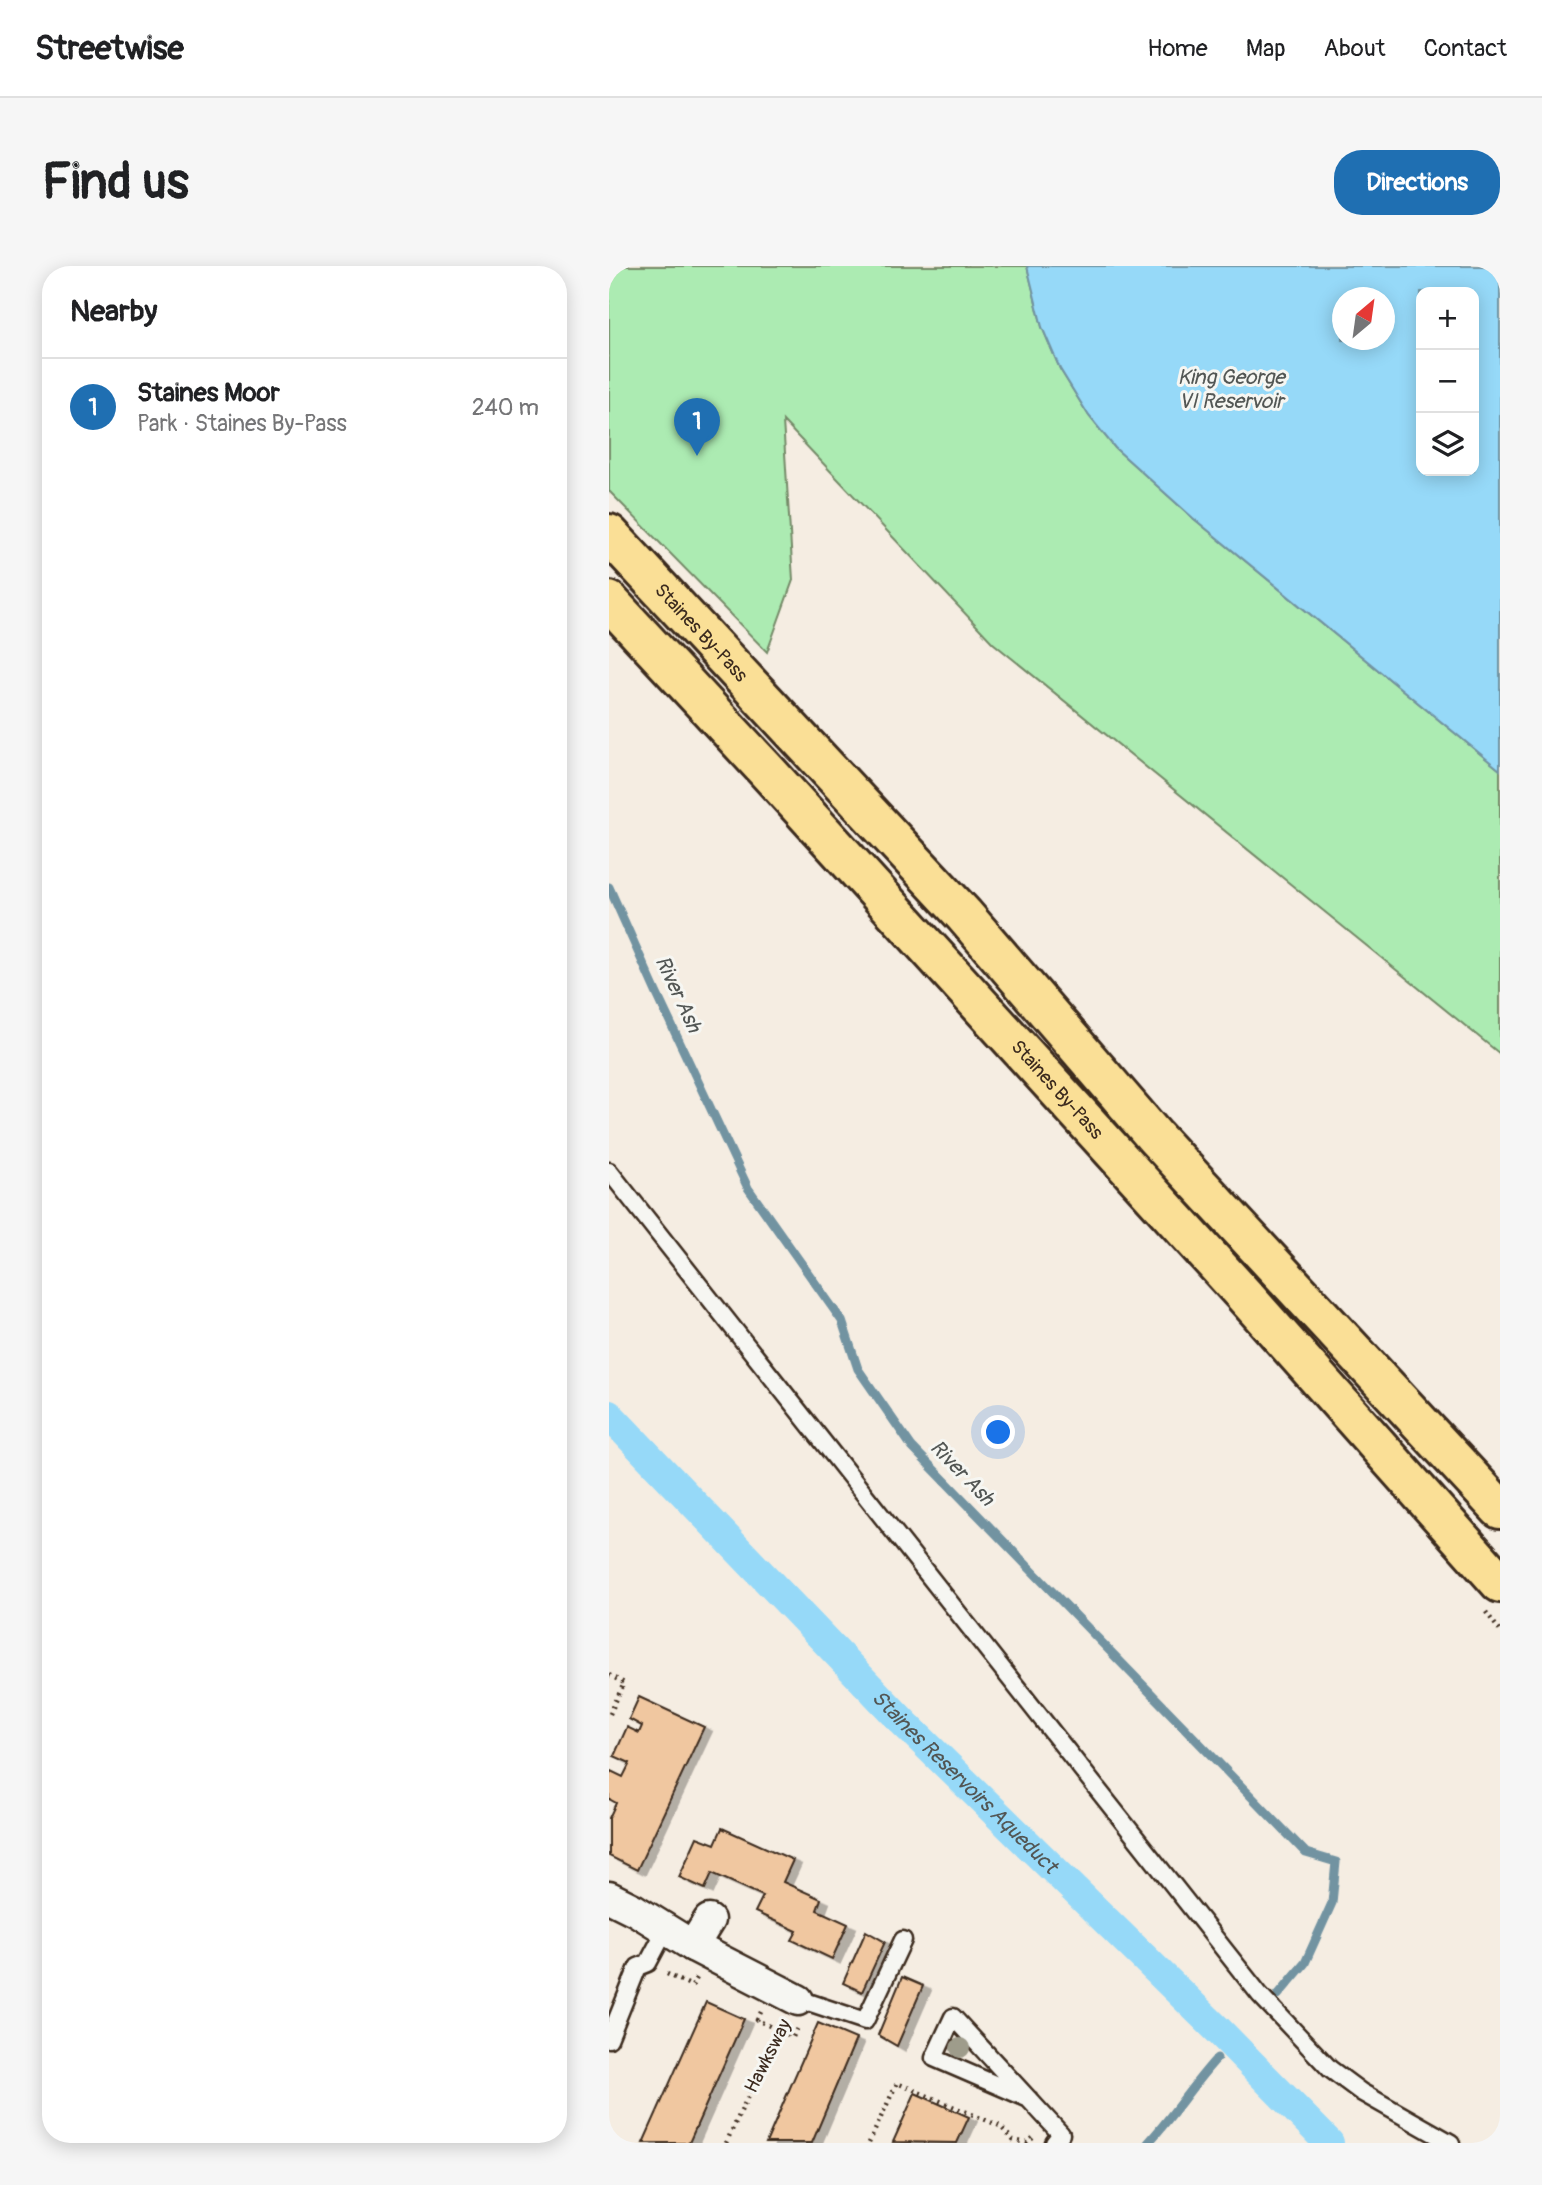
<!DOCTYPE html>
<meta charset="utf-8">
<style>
body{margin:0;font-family:Pangolin,sans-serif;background:#f6f6f6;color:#202124}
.controls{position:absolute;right:21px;top:21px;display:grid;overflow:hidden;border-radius:14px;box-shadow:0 4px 18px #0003}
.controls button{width:63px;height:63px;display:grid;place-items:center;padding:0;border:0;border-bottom:2px solid #e0e0e0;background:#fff;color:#202124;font:35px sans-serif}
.compass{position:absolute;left:723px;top:21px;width:63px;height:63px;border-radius:50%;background:#fff;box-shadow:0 4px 18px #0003;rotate:29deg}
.you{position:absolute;left:390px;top:1167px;width:24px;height:24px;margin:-18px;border:5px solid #fff;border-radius:50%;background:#1a73e8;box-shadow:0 0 0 10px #1a73e833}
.badge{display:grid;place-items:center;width:46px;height:46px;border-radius:50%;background:#1f6fb2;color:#fff;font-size:23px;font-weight:700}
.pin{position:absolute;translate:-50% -58px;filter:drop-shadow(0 2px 4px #0008)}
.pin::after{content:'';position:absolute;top:37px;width:24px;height:21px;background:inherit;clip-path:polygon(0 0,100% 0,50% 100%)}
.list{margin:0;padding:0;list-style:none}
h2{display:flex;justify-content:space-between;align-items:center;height:91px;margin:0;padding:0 28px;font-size:30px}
h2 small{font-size:23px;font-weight:400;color:#757577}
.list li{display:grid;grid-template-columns:46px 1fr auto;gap:21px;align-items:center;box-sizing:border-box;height:98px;padding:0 28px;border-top:2px solid #e0e0e0}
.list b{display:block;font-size:26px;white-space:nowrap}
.list p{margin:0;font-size:23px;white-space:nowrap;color:#757577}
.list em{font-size:23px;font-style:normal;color:#757577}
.icon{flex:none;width:38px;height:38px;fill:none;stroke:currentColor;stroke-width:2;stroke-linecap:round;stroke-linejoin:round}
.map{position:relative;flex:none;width:891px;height:1877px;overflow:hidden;border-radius:28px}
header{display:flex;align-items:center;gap:42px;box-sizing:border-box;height:98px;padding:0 35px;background:#fff;border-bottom:2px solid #e0e0e0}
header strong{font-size:33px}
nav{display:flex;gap:38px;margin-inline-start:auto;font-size:24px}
.intro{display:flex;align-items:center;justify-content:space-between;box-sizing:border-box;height:168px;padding:0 42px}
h1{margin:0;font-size:49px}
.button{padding:18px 32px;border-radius:28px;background:#1f6fb2;color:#fff;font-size:24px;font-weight:700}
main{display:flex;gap:42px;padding:0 42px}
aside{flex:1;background:#fff;border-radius:28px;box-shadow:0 4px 18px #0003}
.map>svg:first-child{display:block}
</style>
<header>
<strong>Streetwise</strong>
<nav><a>Home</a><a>Map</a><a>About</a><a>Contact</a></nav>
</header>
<div class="intro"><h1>Find us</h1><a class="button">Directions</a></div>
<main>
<aside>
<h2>Nearby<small></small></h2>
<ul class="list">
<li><span class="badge">1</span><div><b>Staines Moor</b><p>Park · Staines By-Pass</p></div><em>240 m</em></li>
</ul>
</aside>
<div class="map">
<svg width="891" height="1877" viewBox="0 0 891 1877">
<defs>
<filter id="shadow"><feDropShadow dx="8" dy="4.5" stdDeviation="0" flood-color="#0004"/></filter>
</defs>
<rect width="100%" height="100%" fill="#f5ede2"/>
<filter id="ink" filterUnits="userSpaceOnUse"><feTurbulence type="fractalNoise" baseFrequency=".0143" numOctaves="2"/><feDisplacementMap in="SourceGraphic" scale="14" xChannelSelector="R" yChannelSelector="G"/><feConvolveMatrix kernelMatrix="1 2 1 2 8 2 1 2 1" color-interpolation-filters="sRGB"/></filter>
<g filter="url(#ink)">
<polygon fill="#acebb2" stroke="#748a68" stroke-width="2" points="0,0 418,0 433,61 451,103 480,150 506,182 584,252 891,504 891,788 384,377 174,155 184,314 158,386 0,225"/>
<path fill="#96d9f8" stroke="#7293a1" stroke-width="2" fill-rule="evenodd" d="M418 0H891V504L584 252 506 182 480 150 451 103 433 61ZM812 26H865V205H812ZM734 32H776V74H734Z"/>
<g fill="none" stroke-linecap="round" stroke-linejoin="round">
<g stroke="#7293a1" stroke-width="9">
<polyline points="0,621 47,726 139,922 233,1055 249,1103 303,1181 697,1587 727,1596 723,1637 696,1697 669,1729"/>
<path d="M539 1877C564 1850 583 1819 608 1792"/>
</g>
<path stroke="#96d9f8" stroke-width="30" id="s1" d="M0 1149 296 1458 608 1763 720 1877"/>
</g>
<g fill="#f0c7a0" stroke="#3b2a1e" stroke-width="2" filter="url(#shadow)">
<polygon points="30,1431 95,1461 28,1604 0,1590 0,1552 7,1537 0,1533 0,1509 2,1505 14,1511 21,1497 5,1490 18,1461 30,1467 33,1460 20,1453"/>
<polygon points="113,1562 184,1594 174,1616 212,1633 208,1644 239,1658 223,1693 183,1674 188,1665 146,1646 154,1630 103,1607 96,1623 70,1611 88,1571 106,1578"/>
<polygon points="257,1665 276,1676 253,1726 234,1717"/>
<polygon points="293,1711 314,1720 288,1780 269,1769"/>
<polygon points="97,1736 135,1753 80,1877 34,1877"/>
<polygon points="209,1757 247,1773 203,1877 157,1877"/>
<polygon points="306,1827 360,1851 348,1877 284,1876"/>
</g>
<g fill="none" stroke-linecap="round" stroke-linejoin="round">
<g stroke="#3b2a1e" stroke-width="21">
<g id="service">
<polyline points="0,905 651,1729 721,1803 752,1826 842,1877"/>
<polyline points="189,1734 199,1736 256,1755 294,1674"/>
<polyline points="0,1773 29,1701 39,1697 57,1663"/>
<polyline points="420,1833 325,1792 344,1751 452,1868 445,1877"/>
</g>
</g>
<g stroke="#3b2a1e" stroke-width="35">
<g id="minor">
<polyline points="0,1631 26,1644 84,1680 189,1734"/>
<polyline points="84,1680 100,1654"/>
</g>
</g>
<g stroke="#3b2a1e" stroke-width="44">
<g id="trunk">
<path id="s2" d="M0 268 355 649 546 871 891 1243"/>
<path id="s3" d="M0 335 157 504 635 1029 891 1317"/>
</g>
</g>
<g stroke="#3b2a1e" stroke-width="4.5" stroke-dasharray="2 5" stroke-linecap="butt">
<polyline points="877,1346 891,1365"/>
<polyline points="0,1409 15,1417 0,1450"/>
<polyline points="58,1708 83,1720 88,1712"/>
<polyline points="152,1746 148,1754 184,1771 188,1762"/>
<polyline points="117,1877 163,1779 176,1757"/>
<polyline points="260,1877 288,1817 391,1860 404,1874 418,1877 425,1871"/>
</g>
<use href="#service" stroke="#f6f6f2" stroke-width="16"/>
<use href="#minor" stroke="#f6f6f2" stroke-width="30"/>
<use href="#trunk" stroke="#fadf96" stroke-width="38"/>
</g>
<circle fill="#9e9c8b" cx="351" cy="1782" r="10"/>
</g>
<g text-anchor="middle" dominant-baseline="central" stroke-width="6" stroke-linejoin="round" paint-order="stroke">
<g font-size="19" fill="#3b2a1e" stroke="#f6f6f2">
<text stroke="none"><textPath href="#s2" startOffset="135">Staines By-Pass</textPath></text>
<text stroke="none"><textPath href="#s3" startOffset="663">Staines By-Pass</textPath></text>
<text transform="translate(159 1790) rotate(-63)">Hawksway</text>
</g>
<g font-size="21" font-style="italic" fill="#525654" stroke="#f6f6f2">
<text x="622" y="111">King George<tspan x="622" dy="24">VI Reservoir</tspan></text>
<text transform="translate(69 728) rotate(65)">River Ash</text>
<text transform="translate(353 1207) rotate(46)">River Ash</text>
<text stroke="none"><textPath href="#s1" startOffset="511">Staines Reservoirs Aqueduct</textPath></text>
</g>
</g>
</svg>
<div class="controls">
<button>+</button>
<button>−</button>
<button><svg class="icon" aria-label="layers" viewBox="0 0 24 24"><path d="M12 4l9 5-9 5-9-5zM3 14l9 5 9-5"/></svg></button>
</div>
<svg class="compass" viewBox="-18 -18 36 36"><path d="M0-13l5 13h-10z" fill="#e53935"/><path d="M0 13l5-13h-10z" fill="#757577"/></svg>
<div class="you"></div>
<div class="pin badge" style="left:88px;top:190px">1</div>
</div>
</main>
